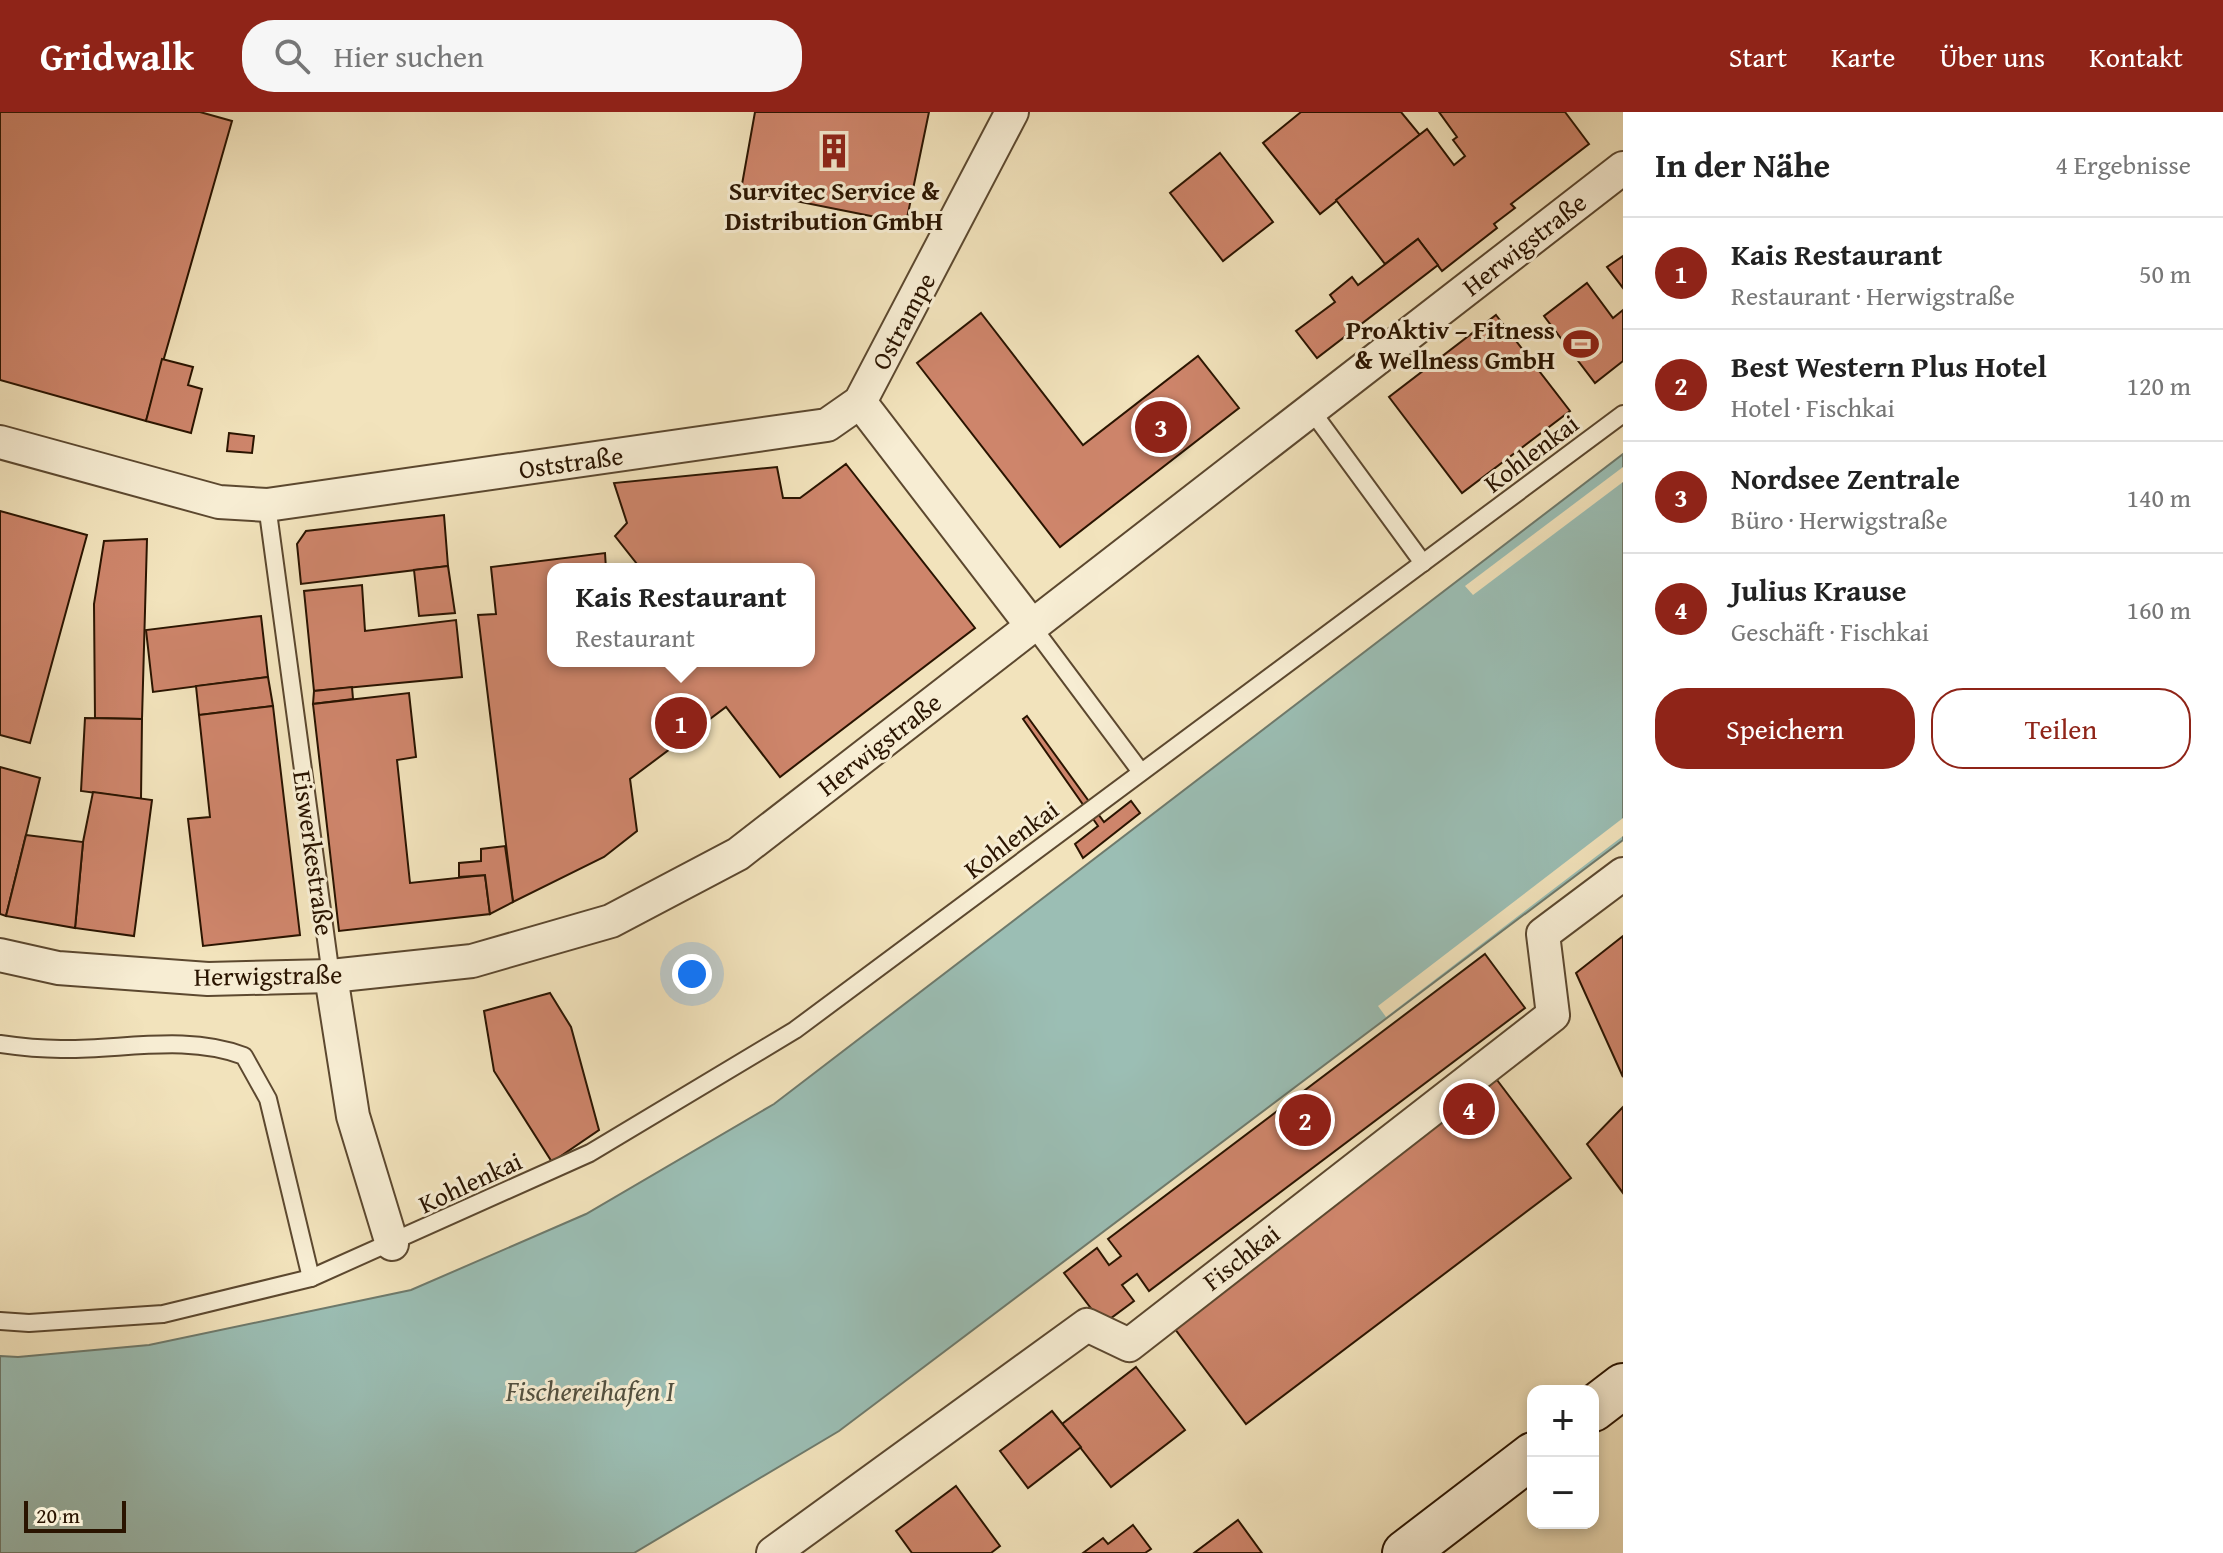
<!DOCTYPE html>
<html lang="de">
<meta charset="utf-8">
<style>
body{margin:0;font-family:"Gentium Book Plus",serif;background:#f6f6f6;color:#222}
.controls{position:absolute;right:24px;bottom:24px;display:grid;overflow:hidden;border-radius:16px;box-shadow:0 4px 12px #0003}
.controls button{width:72px;height:72px;display:grid;place-items:center;padding:0;border:0;border-bottom:2px solid #e0e0e0;background:#fff;color:#222;font:40px sans-serif}
.scale{position:absolute;left:24px;bottom:20px;width:102px;box-sizing:border-box;padding-left:8px;border:4px solid #2a1400;border-top:0;font-size:22px;line-height:28px;white-space:nowrap;color:#2a1400;-webkit-text-stroke:6px #f7edd3;paint-order:stroke}
.you{position:absolute;left:692px;top:862px;width:28px;height:28px;margin:-20px;border:6px solid #fff;border-radius:50%;background:#1a73e8;box-shadow:0 0 0 12px #1a73e833}
.badge{display:grid;place-items:center;width:52px;height:52px;border-radius:50%;background:#8f2418;color:#fff;font-size:26px;font-weight:700}
.pin{position:absolute;translate:-50% -50%;border:4px solid #fff;box-shadow:0 2px 8px #0006}
.popup{position:absolute;left:547px;top:451px;width:268px;height:104px;box-sizing:border-box;display:grid;place-content:center;border-radius:16px;background:#fff;filter:drop-shadow(0 2px 6px #0005);font-size:26px;white-space:nowrap;color:#767676}
.popup b{font-size:30px;color:#222}
.popup::after{content:'';position:absolute;left:50%;top:100%;margin-left:-16px;border:16px solid transparent;border-top-color:#fff}
.list{margin:0;padding:0;list-style:none}
h2{display:flex;justify-content:space-between;align-items:center;height:104px;margin:0;padding:0 32px;font-size:34px}
h2 small{font-size:26px;font-weight:400;color:#767676}
.list li{display:grid;grid-template-columns:52px 1fr auto;gap:24px;align-items:center;box-sizing:border-box;height:112px;padding:0 32px;border-top:2px solid #e0e0e0}
.list b{display:block;font-size:30px;white-space:nowrap}
.list p{margin:0;font-size:26px;white-space:nowrap;color:#767676}
.list em{font-size:26px;font-style:normal;color:#767676}
.actions{display:flex;gap:16px;padding:24px 32px}
.actions a{flex:1;padding:18px 0;border:2px solid #8f2418;border-radius:32px;text-align:center;font-size:28px;color:#8f2418}
.actions .main{background:#8f2418;color:#fff}
.icon{flex:none;width:44px;height:44px;fill:none;stroke:currentColor;stroke-width:2;stroke-linecap:round;stroke-linejoin:round}
.map{position:relative;flex:none;width:1623px;height:1441px;overflow:hidden}
header{display:flex;align-items:center;gap:48px;box-sizing:border-box;height:112px;padding:0 40px;background:#8f2418;color:#fff}
header strong{font-size:38px}
nav{display:flex;gap:44px;margin-inline-start:auto;font-size:28px}
.search{width:560px;height:72px;background:#f6f6f6;display:flex;align-items:center;gap:20px;box-sizing:border-box;padding:0 28px;border-radius:32px;color:#767676;font-size:30px}
main{display:flex}
aside{flex:1;background:#fff}
.map>svg:first-child{display:block}
</style>
<header>
<strong>Gridwalk</strong>
<div class="search"><svg class="icon" aria-label="search" viewBox="0 0 24 24"><circle cx="10" cy="10" r="6"/><path d="M15 15l6 6"/></svg>Hier suchen</div>
<nav><a>Start</a><a>Karte</a><a>Über uns</a><a>Kontakt</a></nav>
</header>
<main>
<div class="map">
<svg width="1623" height="1441" viewBox="0 0 1623 1441">
<rect width="100%" height="100%" fill="#f2e3bc"/>
<filter id="stains"><feTurbulence type="fractalNoise" baseFrequency=".0025" numOctaves="4"/><feColorMatrix values="0 0 0 0 .2 0 0 0 0 .09 0 0 0 0 .02 0 0 0 .5 -.17"/></filter>
<radialGradient id="worn" r=".72"><stop offset=".6" stop-color="#630" stop-opacity="0"/><stop offset="1" stop-color="#630" stop-opacity=".3"/></radialGradient>
<polygon fill="#9bbeb4" stroke="#6e7a6c" stroke-width="2" points="1623,342 1623,728 839,1319 634,1441 0,1441 0,1244 18,1245 149,1233 411,1178 586,1102 774,992"/>
<g fill="#f2e3bc">
<polygon points="1623,355 1623,370 1473,483 1465,474"/>
<polygon points="1623,706 1623,724 1386,905 1378,894"/>
</g>
<g fill="#ce856b" stroke="#2a1400" stroke-width="2">
<polygon points="0,0 200,0 232,9 146,309 0,268"/>
<polygon points="755,0 929,0 906,111 741,78"/>
<polygon points="1301,0 1401,0 1420,23 1320,102 1263,31"/>
<polygon points="1439,0 1565,0 1589,32 1511,92 1515,96 1494,112 1497,116 1442,159 1418,127 1385,152 1336,88 1427,17 1454,53 1465,44 1453,28 1457,25"/>
<polygon points="1220,41 1273,110 1223,149 1170,81"/>
<polygon points="1418,127 1438,153 1317,246 1296,219 1335,190 1330,183 1352,165 1358,173"/>
<polygon points="1623,144 1623,176 1607,155"/>
<polygon points="1587,171 1613,206 1623,198 1623,249 1595,271 1544,204"/>
<polygon points="981,201 1083,333 1198,244 1239,296 1060,435 917,251"/>
<polygon points="1496,203 1570,299 1462,381 1389,285"/>
<polygon points="162,247 193,255 188,273 202,277 191,321 146,309"/>
<polygon points="229,321 254,324 252,341 227,339"/>
<polygon points="846,352 975,516 780,665 726,595 630,667 637,719 604,745 513,790 478,503 496,502 491,455 605,441 606,457 553,457 553,549 809,549 809,457 641,457 615,424 627,411 614,371 777,355 783,386 800,386"/>
<polygon points="0,399 87,423 30,631 0,623"/>
<polygon points="444,403 448,454 301,472 297,432 306,419"/>
<polygon points="147,427 142,607 95,606 94,492 104,429"/>
<polygon points="448,454 455,501 419,504 414,458"/>
<polygon points="362,473 365,519 456,508 462,565 314,579 304,479"/>
<polygon points="261,504 268,565 153,580 146,518"/>
<polygon points="268,565 273,594 199,603 196,574"/>
<polygon points="352,575 353,587 313,592 314,579"/>
<polygon points="409,581 416,645 397,648 410,771 485,763 490,802 339,819 313,592"/>
<polygon points="273,594 300,823 203,834 188,707 210,705 199,603"/>
<polygon points="1027,604 1104,710 1131,689 1140,701 1083,746 1075,732 1098,714 1023,607"/>
<polygon points="85,606 142,607 141,687 81,679"/>
<polygon points="0,655 40,666 6,804 0,802"/>
<polygon points="93,680 152,688 134,824 75,816 83,730"/>
<polygon points="26,723 83,730 75,816 6,804"/>
<polygon points="505,734 513,790 490,802 485,763 459,765 459,751 481,749 481,737"/>
<polygon points="1623,824 1623,965 1576,861"/>
<polygon points="1485,842 1525,896 1149,1179 1137,1162 1122,1173 1134,1189 1103,1212 1064,1161 1097,1136 1109,1153 1121,1144 1108,1127"/>
<polygon points="550,881 571,915 599,1018 552,1050 494,959 484,899"/>
<polygon points="1494,964 1571,1066 1246,1312 1169,1209"/>
<polygon points="1623,995 1623,1081 1587,1032"/>
<polygon points="1136,1255 1185,1318 1111,1375 1062,1312"/>
<polygon points="1052,1299 1081,1335 1028,1376 1000,1339"/>
<polygon points="956,1374 1000,1434 991,1441 912,1441 896,1419"/>
<polygon points="1238,1408 1262,1441 1194,1441"/>
<polygon points="1133,1413 1151,1437 1145,1441 1083,1441 1103,1426 1108,1432"/>
</g>
<g fill="none" stroke-linecap="round" stroke-linejoin="round">
<g stroke="#5c482f" stroke-width="20">
<g id="lane">
<polyline points="1311,298 1423,451"/>
<polyline points="267,393 331,864"/>
<polyline points="1032,514 1141,660"/>
<path d="M0 932C20 935 41 937 61 937 122 938 186 922 244 944L268 987 311 1166"/>
<polyline points="0,1209 29,1211 163,1202 311,1166 590,1041 795,918 1623,302"/>
</g>
</g>
<g stroke="#5c482f" stroke-width="36">
<g id="street">
<polyline points="860,290 1032,514"/>
<polyline points="0,330 219,390 267,393 827,313 860,290 1012,0"/>
<polyline points="0,843 58,856 208,867 331,864 472,849 611,809 738,742 1623,56"/>
<polyline points="331,864 353,1004 392,1132"/>
<polyline points="773,1441 1087,1213 1129,1233 1553,903 1543,822 1623,762"/>
</g>
</g>
<g stroke="#2a1400" stroke-width="48">
<g id="secondary">
<polyline points="1593,1297 1623,1274"/>
<polyline points="1405,1441 1533,1343"/>
</g>
</g>
<use href="#lane" stroke="#f7edd3" stroke-width="16"/>
<use href="#street" stroke="#f7edd3" stroke-width="32"/>
<use href="#secondary" stroke="#f7edd3" stroke-width="44"/>
</g>
<defs>
<g id="building-bare" transform="scale(2.76)"><path d="M-4-6H4V6H1V3H-1V6H-4ZM-2.5-4.3h1.7v1.8h-1.7ZM.8-4.3h1.7v1.8H.8ZM-2.5-1h1.7V.8h-1.7ZM.8-1h1.7V.8H.8Z" fill="#8f2418" stroke="#f7edd3" stroke-width="2.5" paint-order="stroke"/></g>
<g id="stadium-bare" transform="scale(2.76)"><path d="M0-5a6.5 5 0 1 0 0 10a6.5 5 0 1 0 0-10ZM-3.5-1.8h7v3.6h-7Z" fill="#8f2418" stroke="#f7edd3" stroke-width="2.5" paint-order="stroke"/></g>
</defs>
<g fill-rule="evenodd">
<use href="#building-bare" x="834" y="39"/>
<use href="#stadium-bare" x="1581" y="232"/>
</g>
<g text-anchor="middle" dominant-baseline="central" stroke-width="6" stroke-linejoin="round" paint-order="stroke">
<g font-size="26" font-weight="bold" fill="#2a1400" stroke="#f7edd3">
<text x="834" y="78">Survitec Service &amp;<tspan x="834" dy="30">Distribution GmbH</tspan></text>
<text x="1555" y="217" text-anchor="end">ProAktiv – Fitness<tspan x="1555" dy="30">&amp; Wellness GmbH</tspan></text>
</g>
<g font-size="26" fill="#2a1400" stroke="#f7edd3">
<text transform="translate(1524 132) rotate(-38)">Herwigstraße</text>
<text transform="translate(903 209) rotate(-62)">Ostrampe</text>
<text transform="translate(1531 341) rotate(-37)">Kohlenkai</text>
<text transform="translate(571 350) rotate(-8)">Oststraße</text>
<text transform="translate(879 632) rotate(-38)">Herwigstraße</text>
<text transform="translate(1011 727) rotate(-37)">Kohlenkai</text>
<text transform="translate(314 741) rotate(82)">Eiswerkestraße</text>
<text transform="translate(268 863) rotate(-1)">Herwigstraße</text>
<text transform="translate(470 1070) rotate(-25)">Kohlenkai</text>
<text transform="translate(1241 1145) rotate(-38)">Fischkai</text>
</g>
<g font-size="28" font-style="italic" fill="#52503f" stroke="#f7edd3">
<text x="590" y="1278">Fischereihafen I</text>
</g>
</g>
<rect width="100%" height="100%" filter="url(#stains)"/>
<rect width="100%" height="100%" fill="url(#worn)"/>
</svg>
<div class="controls">
<button>+</button>
<button>−</button>
</div>
<div class="scale">20 m</div>
<div class="you"></div>
<div class="pin badge" style="left:681px;top:611px">1</div>
<div class="popup"><b>Kais Restaurant</b>Restaurant</div>
<div class="pin badge" style="left:1305px;top:1008px">2</div>
<div class="pin badge" style="left:1161px;top:315px">3</div>
<div class="pin badge" style="left:1469px;top:997px">4</div>
</div>
<aside>
<h2>In der Nähe<small>4 Ergebnisse</small></h2>
<ul class="list">
<li><span class="badge">1</span><div><b>Kais Restaurant</b><p>Restaurant · Herwigstraße</p></div><em>50 m</em></li>
<li><span class="badge">2</span><div><b>Best Western Plus Hotel</b><p>Hotel · Fischkai</p></div><em>120 m</em></li>
<li><span class="badge">3</span><div><b>Nordsee Zentrale</b><p>Büro · Herwigstraße</p></div><em>140 m</em></li>
<li><span class="badge">4</span><div><b>Julius Krause</b><p>Geschäft · Fischkai</p></div><em>160 m</em></li>
</ul>
<div class="actions"><a class="main">Speichern</a><a>Teilen</a></div>
</aside>
</main>
